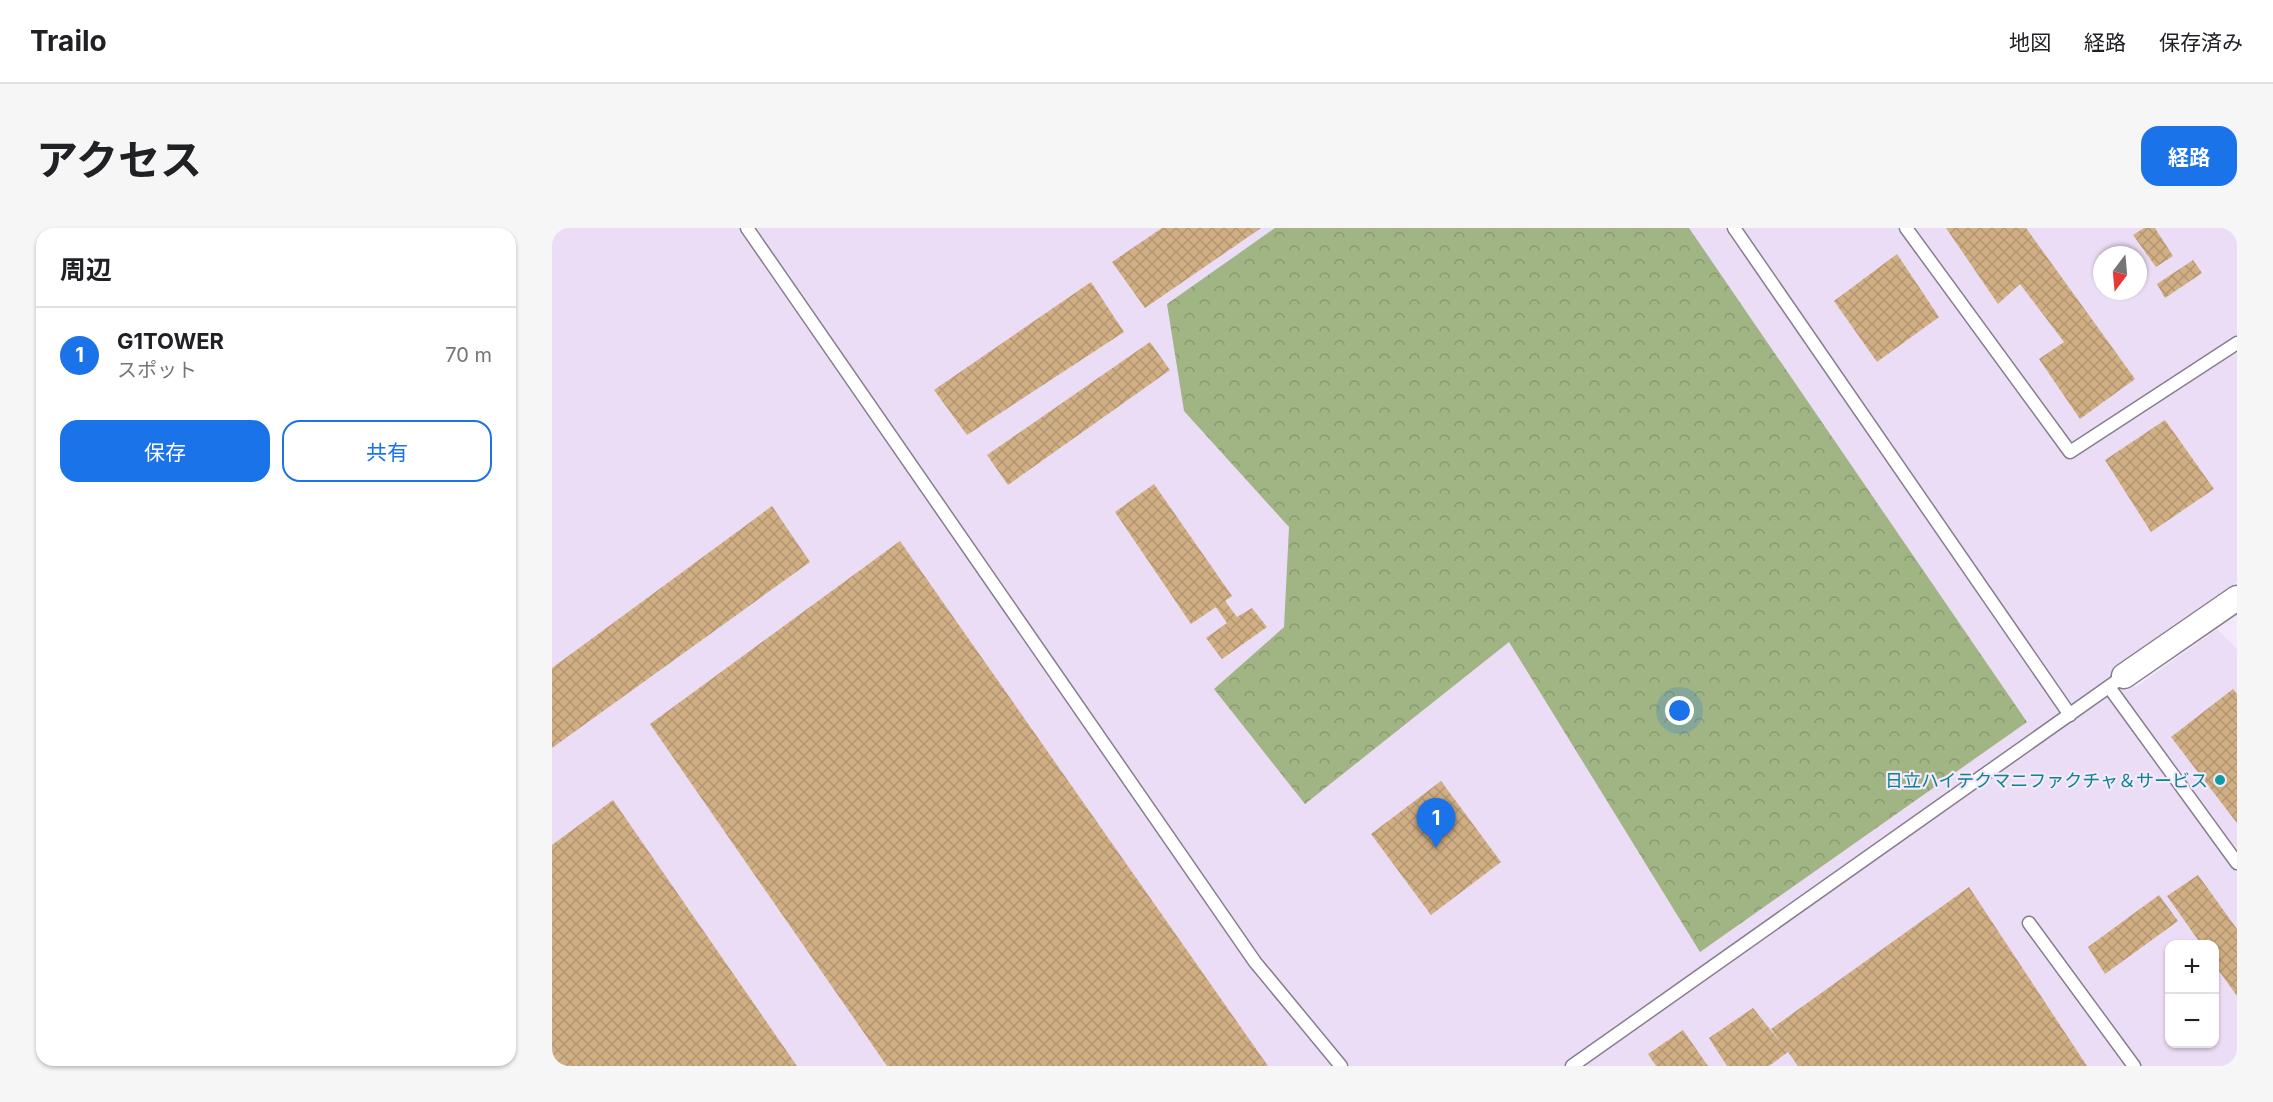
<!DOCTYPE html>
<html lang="ja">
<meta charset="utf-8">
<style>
body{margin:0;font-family:Inter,"Noto Sans JP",sans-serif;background:#f6f6f6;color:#202124}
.controls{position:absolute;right:18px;bottom:18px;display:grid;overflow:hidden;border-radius:12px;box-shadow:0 2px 4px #0004}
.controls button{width:54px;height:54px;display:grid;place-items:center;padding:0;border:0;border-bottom:2px solid #e0e0e0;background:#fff;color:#202124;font:30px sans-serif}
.compass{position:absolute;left:1541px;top:18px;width:54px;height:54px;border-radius:50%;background:#fff;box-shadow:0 2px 4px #0004;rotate:196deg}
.you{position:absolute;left:1128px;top:483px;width:21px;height:21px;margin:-15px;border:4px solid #fff;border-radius:50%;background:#1a73e8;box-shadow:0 0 0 9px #1a73e833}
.badge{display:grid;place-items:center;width:39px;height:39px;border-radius:50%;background:#1a73e8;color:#fff;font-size:20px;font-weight:700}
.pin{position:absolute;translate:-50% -50px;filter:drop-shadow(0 2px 3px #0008)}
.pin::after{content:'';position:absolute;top:32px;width:21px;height:18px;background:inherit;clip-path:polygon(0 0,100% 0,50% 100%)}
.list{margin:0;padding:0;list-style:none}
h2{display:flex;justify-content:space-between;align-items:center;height:78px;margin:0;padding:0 24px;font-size:26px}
h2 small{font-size:20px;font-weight:400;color:#757577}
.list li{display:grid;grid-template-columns:39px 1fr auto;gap:18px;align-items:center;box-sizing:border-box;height:96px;padding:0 24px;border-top:2px solid #e0e0e0}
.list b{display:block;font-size:22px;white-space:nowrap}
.list p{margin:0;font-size:20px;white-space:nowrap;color:#757577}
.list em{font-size:20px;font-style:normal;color:#757577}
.actions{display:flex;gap:12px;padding:18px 24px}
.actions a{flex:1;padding:14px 0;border:2px solid #1a73e8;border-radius:18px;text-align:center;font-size:21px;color:#1a73e8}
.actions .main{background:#1a73e8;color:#fff}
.map{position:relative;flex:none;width:1685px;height:838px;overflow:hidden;border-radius:18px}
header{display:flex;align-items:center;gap:36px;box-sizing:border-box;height:84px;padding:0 30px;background:#fff;border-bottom:2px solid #e0e0e0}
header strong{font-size:28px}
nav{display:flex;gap:33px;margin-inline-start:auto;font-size:21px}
.intro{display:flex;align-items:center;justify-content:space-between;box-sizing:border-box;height:144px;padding:0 36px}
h1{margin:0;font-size:42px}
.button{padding:15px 27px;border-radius:18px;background:#1a73e8;color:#fff;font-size:21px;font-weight:700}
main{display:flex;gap:36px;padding:0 36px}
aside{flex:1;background:#fff;border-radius:18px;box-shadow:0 2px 4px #0004}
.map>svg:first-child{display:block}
</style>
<header>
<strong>Trailo</strong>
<nav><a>地図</a><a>経路</a><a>保存済み</a></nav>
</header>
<div class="intro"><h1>アクセス</h1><a class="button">経路</a></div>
<main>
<aside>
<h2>周辺<small></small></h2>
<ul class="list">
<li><span class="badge">1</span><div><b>G1TOWER</b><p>スポット</p></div><em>70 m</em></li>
</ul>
<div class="actions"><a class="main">保存</a><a>共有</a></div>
</aside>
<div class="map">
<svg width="1685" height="838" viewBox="0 0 1685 838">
<defs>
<pattern id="forest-crowns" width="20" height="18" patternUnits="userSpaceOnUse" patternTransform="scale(1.5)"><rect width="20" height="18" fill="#a0b484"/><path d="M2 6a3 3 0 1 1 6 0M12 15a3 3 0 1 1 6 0" fill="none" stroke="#899a71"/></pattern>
<pattern id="building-cross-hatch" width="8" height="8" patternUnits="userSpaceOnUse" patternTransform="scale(1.5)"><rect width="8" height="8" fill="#d1af84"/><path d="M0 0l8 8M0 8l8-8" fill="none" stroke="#b29571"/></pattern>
</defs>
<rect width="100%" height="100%" fill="#f3e9fa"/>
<path fill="#ebddf5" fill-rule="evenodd" d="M0 0H1685V354L1568 436 1572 448 1584 459 1665 401 1685 421V838H0ZM1550 27H1586V63H1550ZM1618 716H1662V816H1618Z"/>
<polygon fill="url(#forest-crowns)" points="723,0 1137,0 1475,494 1148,724 957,414 753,576 662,461 732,399 737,299 632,183 615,76"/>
<g fill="url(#building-cross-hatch)">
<polygon points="610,0 709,0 593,80 560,34"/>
<polygon points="1394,0 1474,0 1583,151 1528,191 1487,131 1512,114 1468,56 1446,76"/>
<polygon points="1592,0 1603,0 1621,28 1604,39 1581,7"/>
<polygon points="1345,26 1387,89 1325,134 1282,73"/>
<polygon points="1641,32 1650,45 1613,70 1605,56"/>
<polygon points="539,54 572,104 415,207 382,162"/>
<polygon points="598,114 618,142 456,257 435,227"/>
<polygon points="1613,192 1662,261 1599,304 1553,232"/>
<polygon points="602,256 680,368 673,373 685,389 700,380 715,399 670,431 654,410 675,395 664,379 639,396 563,284"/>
<polygon points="220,278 258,334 0,520 0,440"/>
<polygon points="348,313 716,838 335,838 98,496"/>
<polygon points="1681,461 1685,466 1685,595 1619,509"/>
<polygon points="889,553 949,634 879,687 819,606"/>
<polygon points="61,572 245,838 0,838 0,617"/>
<polygon points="1646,647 1685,701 1685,768 1662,736 1662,716 1649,716 1615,668"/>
<polygon points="1417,659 1535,838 1246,838 1236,824 1217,838 1175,838 1157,810 1201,780 1229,815 1219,801"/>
<polygon points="1607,667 1626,693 1553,746 1536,719"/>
<polygon points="1131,802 1156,838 1104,838 1096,826"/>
</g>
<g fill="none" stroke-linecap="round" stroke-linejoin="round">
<g stroke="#877e8d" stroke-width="15">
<g id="service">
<polyline points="195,0 703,734 789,838"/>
<polyline points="1182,0 1518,487"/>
<polyline points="1354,0 1518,224 1685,115"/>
<polyline points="1557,459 1685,635"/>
<polyline points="1477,695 1582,838"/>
<polyline points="1020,838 1572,448"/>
</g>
</g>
<g stroke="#877e8d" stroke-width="27">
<polyline id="minor" points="1572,448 1685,370"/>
</g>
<use href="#service" stroke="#fff" stroke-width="12"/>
<use href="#minor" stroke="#fff" stroke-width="24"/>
</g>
<circle fill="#0f9aa8" stroke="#f3e9fa" stroke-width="2" cx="1668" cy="552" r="6"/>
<g text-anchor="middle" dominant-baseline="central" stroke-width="4.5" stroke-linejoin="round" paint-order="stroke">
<g font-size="18" fill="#0d838f" stroke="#f3e9fa" text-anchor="end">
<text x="1656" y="552">日立ハイテクマニファクチャ＆サービス</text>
</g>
</g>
</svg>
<div class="controls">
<button>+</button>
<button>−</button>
</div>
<svg class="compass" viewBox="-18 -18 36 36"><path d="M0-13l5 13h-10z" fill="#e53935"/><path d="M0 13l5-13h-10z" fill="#757577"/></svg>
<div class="you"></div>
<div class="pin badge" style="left:884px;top:620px">1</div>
</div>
</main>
